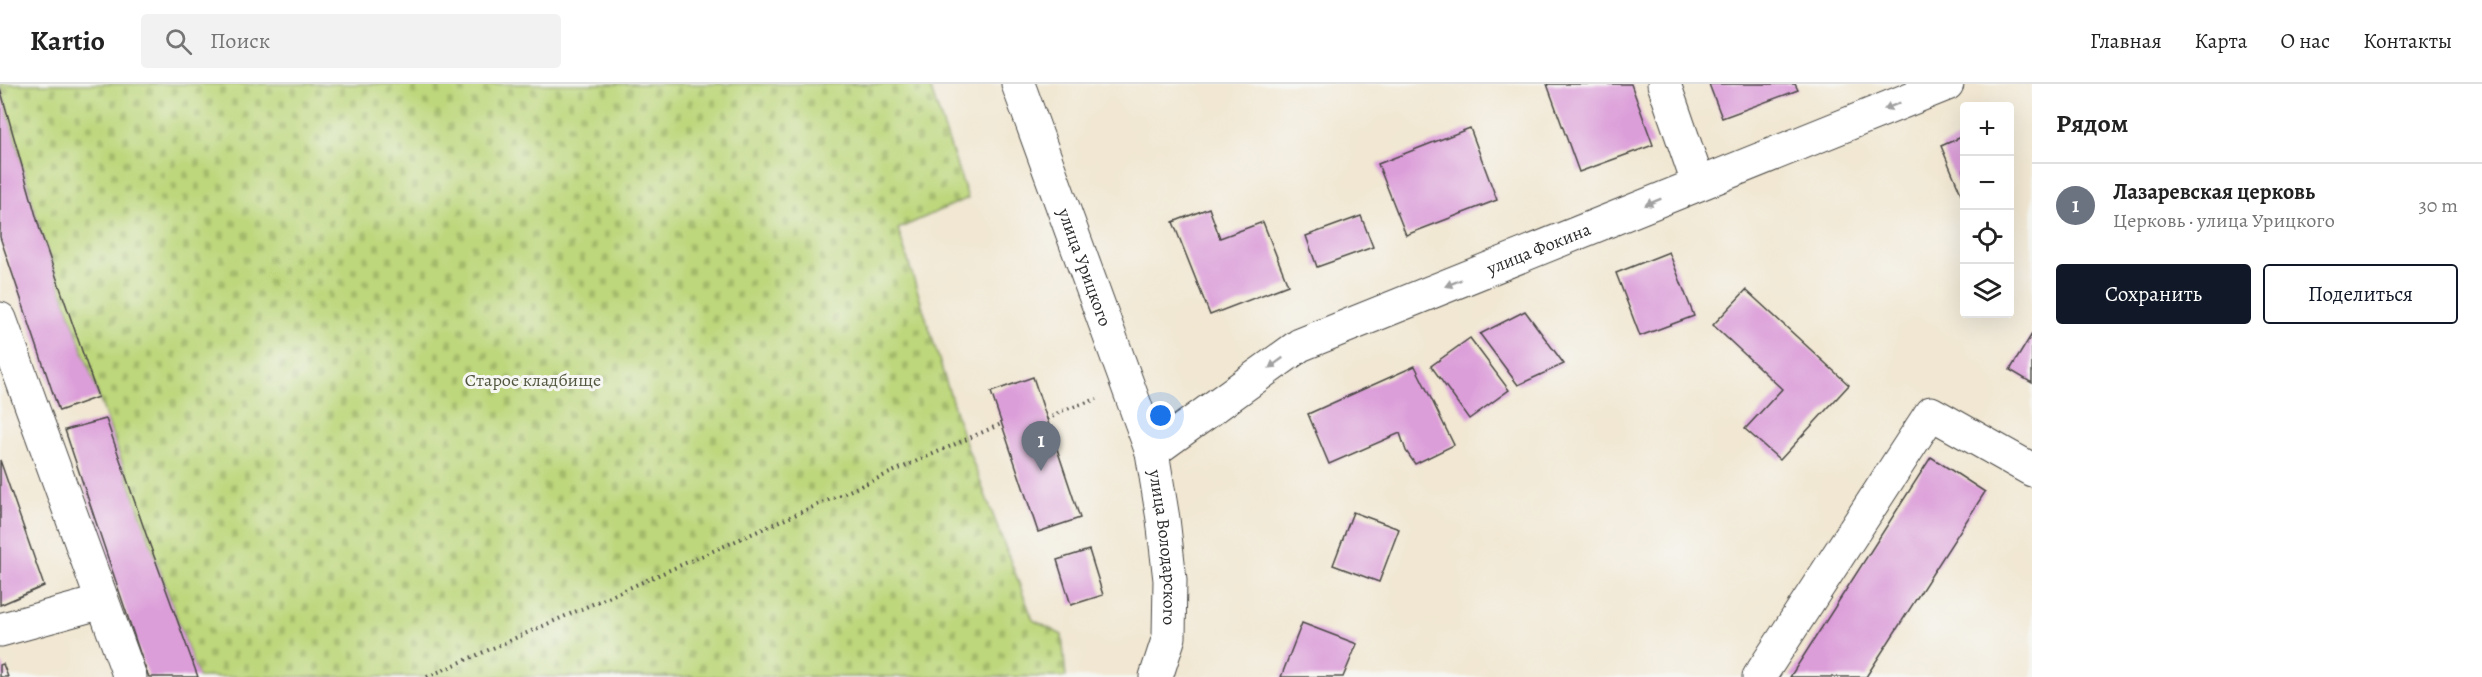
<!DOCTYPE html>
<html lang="ru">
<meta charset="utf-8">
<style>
body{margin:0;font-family:Alegreya,serif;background:#f2f2f2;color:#222}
.controls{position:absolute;right:18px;top:18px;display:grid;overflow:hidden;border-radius:6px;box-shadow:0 6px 24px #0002}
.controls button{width:54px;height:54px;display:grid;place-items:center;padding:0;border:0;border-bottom:2px solid #e0e0e0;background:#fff;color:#222;font:30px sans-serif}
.you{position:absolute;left:1161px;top:332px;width:21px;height:21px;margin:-15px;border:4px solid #fff;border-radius:50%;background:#1a73e8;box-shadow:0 0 0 9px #1a73e833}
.badge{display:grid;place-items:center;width:39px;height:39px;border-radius:50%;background:#111827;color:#fff;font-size:20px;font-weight:700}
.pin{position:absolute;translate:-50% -50px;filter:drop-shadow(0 2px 3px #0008)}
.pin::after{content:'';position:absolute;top:32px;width:21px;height:18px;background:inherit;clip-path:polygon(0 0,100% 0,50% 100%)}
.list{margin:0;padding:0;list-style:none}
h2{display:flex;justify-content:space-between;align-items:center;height:78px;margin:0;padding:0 24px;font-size:26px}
h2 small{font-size:20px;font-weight:400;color:#767676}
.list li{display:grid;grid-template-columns:39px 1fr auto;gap:18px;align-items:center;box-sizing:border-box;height:84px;padding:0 24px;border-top:2px solid #e0e0e0}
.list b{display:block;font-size:22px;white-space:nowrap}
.list p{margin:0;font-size:20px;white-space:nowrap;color:#767676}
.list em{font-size:20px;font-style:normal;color:#767676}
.actions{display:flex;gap:12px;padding:18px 24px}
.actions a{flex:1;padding:14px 0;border:2px solid #111827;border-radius:6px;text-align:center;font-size:21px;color:#111827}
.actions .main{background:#111827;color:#fff}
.icon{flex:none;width:33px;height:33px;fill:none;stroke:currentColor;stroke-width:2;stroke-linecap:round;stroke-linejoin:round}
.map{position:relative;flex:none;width:2032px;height:593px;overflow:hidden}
header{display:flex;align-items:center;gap:36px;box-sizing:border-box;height:84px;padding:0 30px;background:#fff;border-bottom:2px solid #e0e0e0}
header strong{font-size:28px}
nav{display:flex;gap:33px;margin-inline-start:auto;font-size:21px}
.search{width:420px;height:54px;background:#f2f2f2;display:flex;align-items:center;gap:15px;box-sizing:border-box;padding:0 21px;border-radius:6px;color:#767676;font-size:22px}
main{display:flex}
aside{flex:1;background:#fff}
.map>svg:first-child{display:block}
</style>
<header>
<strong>Kartio</strong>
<div class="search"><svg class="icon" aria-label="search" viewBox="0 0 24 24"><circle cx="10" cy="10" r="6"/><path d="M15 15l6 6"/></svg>Поиск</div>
<nav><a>Главная</a><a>Карта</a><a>О нас</a><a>Контакты</a></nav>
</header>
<main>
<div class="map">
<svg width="2032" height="593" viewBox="0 0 2032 593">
<defs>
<pattern id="cemetery-stones" width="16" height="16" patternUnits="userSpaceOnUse" patternTransform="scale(1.5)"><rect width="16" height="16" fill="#bdd77c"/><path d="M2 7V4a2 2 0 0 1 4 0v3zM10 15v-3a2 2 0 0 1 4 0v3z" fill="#a3b96b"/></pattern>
</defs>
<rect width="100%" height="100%" fill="#f6f6f2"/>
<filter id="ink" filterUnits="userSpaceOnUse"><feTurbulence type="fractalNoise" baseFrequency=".0167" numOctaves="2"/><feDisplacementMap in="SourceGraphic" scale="12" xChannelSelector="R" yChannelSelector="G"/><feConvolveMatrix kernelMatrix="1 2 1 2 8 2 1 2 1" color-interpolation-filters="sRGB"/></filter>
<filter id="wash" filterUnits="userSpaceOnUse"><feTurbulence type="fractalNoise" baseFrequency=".008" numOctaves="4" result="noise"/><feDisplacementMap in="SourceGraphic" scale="24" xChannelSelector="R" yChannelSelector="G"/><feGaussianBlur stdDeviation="1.35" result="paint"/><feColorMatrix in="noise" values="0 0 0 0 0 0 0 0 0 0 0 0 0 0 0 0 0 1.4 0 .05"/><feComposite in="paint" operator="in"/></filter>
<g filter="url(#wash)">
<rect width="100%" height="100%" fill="#f1e7d2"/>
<polygon fill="url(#cemetery-stones)" stroke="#748154" stroke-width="1.5" points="0,0 929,0 968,114 898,145 964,355 1033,536 1062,551 1066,593 198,593 40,146"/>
<g id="blocks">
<g fill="#dc9ed9">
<polygon points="1547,0 1631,0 1653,61 1579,88"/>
<polygon points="1709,0 1795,0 1798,6 1722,34"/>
<polygon points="0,4 40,146 98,313 59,327 0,153"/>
<polygon points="1470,44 1497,116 1406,151 1378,80"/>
<polygon points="1964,52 1964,111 1962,112 1941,62"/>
<polygon points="1209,124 1220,154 1263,138 1288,201 1210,231 1173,138"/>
<polygon points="1361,132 1373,163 1317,183 1306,152"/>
<polygon points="1669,168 1694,232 1640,252 1616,189"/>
<polygon points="1746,206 1849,301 1780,376 1745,345 1782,305 1713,241"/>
<polygon points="1525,227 1564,280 1518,301 1480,250"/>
<polygon points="2032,250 2032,299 2010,286"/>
<polygon points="1470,254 1509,306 1469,335 1431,282"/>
<polygon points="1415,282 1454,361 1415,380 1406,367 1400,349 1329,380 1308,330"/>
<polygon points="1033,293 1080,434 1038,448 991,308"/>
<polygon points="106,335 147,453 198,593 149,593 144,581 65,346"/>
<polygon points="1931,373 1985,408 1866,593 1790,593"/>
<polygon points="0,376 44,502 0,521"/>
<polygon points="1353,428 1399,445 1379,498 1333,481"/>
<polygon points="1089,466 1103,511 1071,521 1057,476"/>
<polygon points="1302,539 1357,560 1343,593 1281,593"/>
<polygon points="3,580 8,593 0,593 0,581"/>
</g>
</g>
</g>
<g filter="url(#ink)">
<use href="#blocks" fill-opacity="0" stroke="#494744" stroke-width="1.5"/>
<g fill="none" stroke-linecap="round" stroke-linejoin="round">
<g stroke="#494744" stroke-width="35">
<g id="minor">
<path id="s1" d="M1018 0 1152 368 1163 435 1170 496 1169 553 1156 593"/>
<polyline points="1664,0 1698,99"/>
<polyline points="0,235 130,593"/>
<path id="s2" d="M1152 368 1300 261 1947 0"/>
<polyline points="0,546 102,518"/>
<polyline points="1759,593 1931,329 2032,386"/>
</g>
</g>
<g stroke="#494744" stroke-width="4" stroke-dasharray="1.5 4.5" stroke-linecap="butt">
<polyline points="1047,336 1061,327 1097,315"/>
<polyline points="427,593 1001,340"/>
</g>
<use href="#minor" stroke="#fff" stroke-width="33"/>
</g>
<defs><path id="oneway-solid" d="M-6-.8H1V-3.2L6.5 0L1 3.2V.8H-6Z" transform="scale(1.5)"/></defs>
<g fill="#a0a0a0">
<use href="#oneway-solid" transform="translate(1892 22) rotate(158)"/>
<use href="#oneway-solid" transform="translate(1653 118) rotate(158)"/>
<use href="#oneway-solid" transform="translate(1453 199) rotate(158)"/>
<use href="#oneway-solid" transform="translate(1276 279) rotate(144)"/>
</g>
</g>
<g text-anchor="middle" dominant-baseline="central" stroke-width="6" stroke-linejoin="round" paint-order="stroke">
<g font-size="18" fill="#2b2b2b" stroke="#f6f6f2">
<text stroke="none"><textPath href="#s2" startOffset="440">улица Фокина</textPath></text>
<text stroke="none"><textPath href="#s1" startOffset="195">улица Урицкого</textPath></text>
<text stroke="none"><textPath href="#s1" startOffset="488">улица Володарского</textPath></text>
</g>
<g font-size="18" fill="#50563f" stroke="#f6f6f2">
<text x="533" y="296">Старое кладбище</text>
</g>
</g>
</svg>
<div class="controls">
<button>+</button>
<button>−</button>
<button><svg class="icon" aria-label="locate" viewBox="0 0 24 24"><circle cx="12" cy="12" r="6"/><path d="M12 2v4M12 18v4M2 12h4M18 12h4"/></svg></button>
<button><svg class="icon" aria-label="layers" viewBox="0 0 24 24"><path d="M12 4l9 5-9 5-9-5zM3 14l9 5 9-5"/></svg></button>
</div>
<div class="you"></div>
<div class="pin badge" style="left:1041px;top:387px;background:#6b7280">1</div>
</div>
<aside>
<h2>Рядом<small></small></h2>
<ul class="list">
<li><span class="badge" style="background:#6b7280">1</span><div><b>Лазаревская церковь</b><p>Церковь · улица Урицкого</p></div><em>30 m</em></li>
</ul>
<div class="actions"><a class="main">Сохранить</a><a>Поделиться</a></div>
</aside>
</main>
